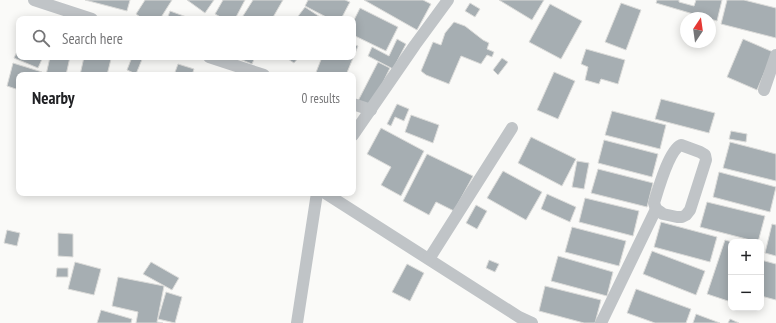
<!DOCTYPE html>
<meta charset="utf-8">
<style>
body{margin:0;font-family:"PT Sans Narrow",sans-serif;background:#f6f6f6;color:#202124}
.controls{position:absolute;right:12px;bottom:12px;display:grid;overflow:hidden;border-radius:8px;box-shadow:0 2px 10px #0003}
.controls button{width:36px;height:36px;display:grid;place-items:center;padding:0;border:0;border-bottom:1px solid #e0e0e0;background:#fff;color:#202124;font:20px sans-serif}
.compass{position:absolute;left:680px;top:12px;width:36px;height:36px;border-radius:50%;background:#fff;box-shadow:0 2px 10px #0003;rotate:13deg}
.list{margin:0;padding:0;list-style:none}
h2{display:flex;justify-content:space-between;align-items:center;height:52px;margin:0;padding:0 16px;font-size:17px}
h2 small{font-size:13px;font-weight:400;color:#757577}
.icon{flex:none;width:22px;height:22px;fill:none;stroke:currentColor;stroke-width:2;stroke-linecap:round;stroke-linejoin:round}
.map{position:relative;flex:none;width:776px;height:323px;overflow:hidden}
.search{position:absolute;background:#fff;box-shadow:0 2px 10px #0003;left:16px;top:16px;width:340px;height:44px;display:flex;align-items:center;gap:10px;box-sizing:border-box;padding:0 14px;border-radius:8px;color:#757577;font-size:15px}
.panel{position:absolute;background:#fff;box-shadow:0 2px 10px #0003;left:16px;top:72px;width:340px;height:124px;border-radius:8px}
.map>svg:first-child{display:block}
</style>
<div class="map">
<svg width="776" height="323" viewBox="0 0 776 323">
<rect width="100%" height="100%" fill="#fafaf8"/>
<g fill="#a6aeb2" stroke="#dcdcda">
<polygon points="85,0 130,0 127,11"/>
<polygon points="145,0 172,0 160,19 143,19 136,14"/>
<polygon points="187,0 214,0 205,13"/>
<polygon points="223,0 245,0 235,19 224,19 215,14"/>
<polygon points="253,0 283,0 272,19 241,19"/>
<polygon points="308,0 345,0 350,2 341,19 330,19 305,6"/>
<polygon points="364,0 423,0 431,4 417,30"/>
<polygon points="499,0 544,0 532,20"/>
<polygon points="657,0 679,0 679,2 694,6 696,0 722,0 717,21 656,3"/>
<polygon points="727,0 744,0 776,8 776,38 721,24"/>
<polygon points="470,3 480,9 475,17 465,11"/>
<polygon points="621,3 641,10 626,50 605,42"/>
<polygon points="550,4 582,21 561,59 529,42"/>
<polygon points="305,7 323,19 296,19"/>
<polygon points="360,8 398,27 386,51 353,35 353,22"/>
<polygon points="170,11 192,19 167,19"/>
<polygon points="454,22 465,26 483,40 489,43 487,49 494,52 492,57 487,55 481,64 461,56 449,84 426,75 421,71 433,42 441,45 445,33"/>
<polygon points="397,39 406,44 393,69 368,56 372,47 389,56"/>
<polygon points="743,39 773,52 757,90 727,77"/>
<polygon points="353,44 358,46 346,75 315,75 322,57 353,57"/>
<polygon points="19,47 19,57 43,57 38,68 14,58"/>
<polygon points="586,49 625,60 618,84 601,79 599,84 585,80 588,67 581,64"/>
<polygon points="50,57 70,57 66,75 46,75"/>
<polygon points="84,57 104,57 111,59 107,75 80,75"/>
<polygon points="132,57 143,57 136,74 127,70"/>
<polygon points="235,57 255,57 252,64"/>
<polygon points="285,57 299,57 294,63"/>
<polygon points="502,58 508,62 498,75 493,70"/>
<polygon points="378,62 390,68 371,107 358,101"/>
<polygon points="13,63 42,72 41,75 19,75 19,90 7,86"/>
<polygon points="178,64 194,69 192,75 174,75"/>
<polygon points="554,72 575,81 558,119 537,110"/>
<polygon points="661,99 715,113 709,133 655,119"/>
<polygon points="397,104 409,109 404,121 395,117 391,126 387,124"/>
<polygon points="612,111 666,125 660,149 605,135"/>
<polygon points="411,115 439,125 433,143 405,132"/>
<polygon points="381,128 424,151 401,196 381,185 391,167 367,154"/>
<polygon points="731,131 747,134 746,142 729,139"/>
<polygon points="531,137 576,159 562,186 518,163"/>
<polygon points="604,140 658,154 652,177 598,163"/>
<polygon points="730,142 776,154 776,181 723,168"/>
<polygon points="427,154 473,176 454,211 436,202 429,215 403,201"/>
<polygon points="577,161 589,163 584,189 572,187"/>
<polygon points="598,169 653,183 647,207 591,193"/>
<polygon points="503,171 542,192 526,220 487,198"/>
<polygon points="719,172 776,187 770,212 713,197"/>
<polygon points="547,194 576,207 570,222 541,209"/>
<polygon points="585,198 639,211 633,236 579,222"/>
<polygon points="707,202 765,216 758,242 700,227"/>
<polygon points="476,205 487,211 477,229 466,223"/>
<polygon points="661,222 717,237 710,262 654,247"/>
<polygon points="772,224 776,225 776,256 765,253"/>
<polygon points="572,227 626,241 619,266 565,252"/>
<polygon points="7,230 20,233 17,246 4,243"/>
<polygon points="58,233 73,234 73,257 58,256"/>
<polygon points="725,240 732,242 731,302 707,294"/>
<polygon points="652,251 705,271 696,295 643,274"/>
<polygon points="558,256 613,272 607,296 551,281"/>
<polygon points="489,260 499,264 495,272 486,268"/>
<polygon points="761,260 776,264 776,300 761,296"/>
<polygon points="75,262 101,269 94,295 68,289"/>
<polygon points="151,262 179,278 172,290 143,274"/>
<polygon points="407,264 424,273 410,301 392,292"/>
<polygon points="57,268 68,268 68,277 56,277"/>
<polygon points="118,277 164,286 157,322 163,323 136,323 138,312 112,306"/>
<polygon points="545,286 601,300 595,323 584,323 539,311"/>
<polygon points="636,289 691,309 686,323 655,323 627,313"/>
<polygon points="166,292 182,297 175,323 158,319"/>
<polygon points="101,310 132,319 131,323 97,323"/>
<polygon points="696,314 720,323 693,323"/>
<polygon points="730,319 739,323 728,323"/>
</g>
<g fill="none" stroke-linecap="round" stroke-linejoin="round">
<g stroke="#c0c4c7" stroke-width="12">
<polyline points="34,0 92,19"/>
<polyline points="209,57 264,75"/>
<polyline points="764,90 776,55"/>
<polyline points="353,104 371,110"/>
<polyline points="353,135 415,45 448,0"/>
<path d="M681 145 700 152 705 155 706 160 690 210 686 215 682 217H677L663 214 656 209 654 203C658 190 669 150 681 145Z"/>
<polyline points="325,193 519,317 532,323"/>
<polyline points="429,259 512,128"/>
<polyline points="297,323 317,193"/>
<polyline points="601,323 656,209"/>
</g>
</g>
</svg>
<div class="controls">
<button>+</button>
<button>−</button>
</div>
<svg class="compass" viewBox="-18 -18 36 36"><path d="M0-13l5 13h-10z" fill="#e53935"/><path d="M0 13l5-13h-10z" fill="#757577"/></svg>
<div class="search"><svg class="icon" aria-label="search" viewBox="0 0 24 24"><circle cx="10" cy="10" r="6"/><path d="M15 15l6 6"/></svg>Search here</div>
<section class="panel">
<h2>Nearby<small>0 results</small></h2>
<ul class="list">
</ul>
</section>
</div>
